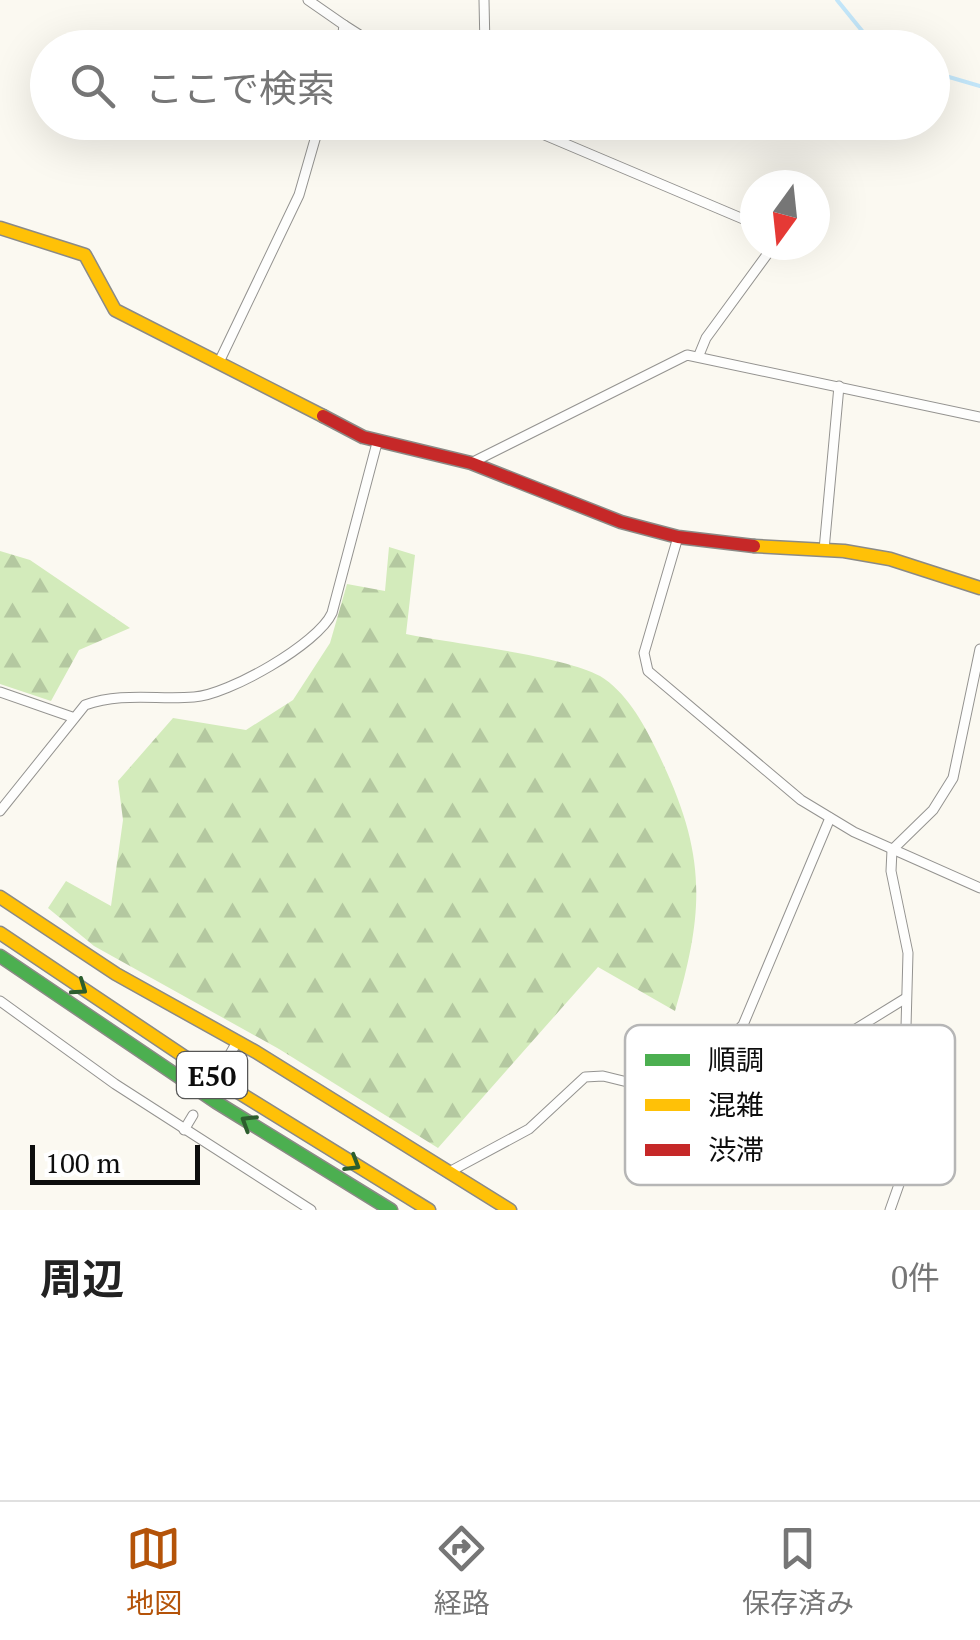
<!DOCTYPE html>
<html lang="ja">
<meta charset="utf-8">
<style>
body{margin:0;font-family:"PT Serif","Noto Sans JP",serif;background:#f6f6f6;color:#222}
.compass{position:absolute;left:740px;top:170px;width:90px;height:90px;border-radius:50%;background:#fff;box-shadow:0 10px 40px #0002;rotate:195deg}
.scale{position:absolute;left:30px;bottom:25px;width:170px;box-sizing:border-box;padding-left:10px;border:5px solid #0d0d0d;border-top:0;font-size:28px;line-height:35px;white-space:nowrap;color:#0d0d0d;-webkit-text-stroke:8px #fff;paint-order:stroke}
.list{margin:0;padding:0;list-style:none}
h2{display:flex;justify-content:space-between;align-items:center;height:130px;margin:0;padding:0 40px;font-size:42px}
h2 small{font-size:32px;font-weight:400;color:#767676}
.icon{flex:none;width:55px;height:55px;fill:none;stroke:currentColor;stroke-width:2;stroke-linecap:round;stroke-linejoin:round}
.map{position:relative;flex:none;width:980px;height:1210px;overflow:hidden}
.search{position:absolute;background:#fff;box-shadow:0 10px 40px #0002;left:30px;right:30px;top:30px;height:110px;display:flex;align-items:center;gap:25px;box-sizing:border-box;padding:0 35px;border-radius:55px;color:#767676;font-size:38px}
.sheet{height:290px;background:#fff}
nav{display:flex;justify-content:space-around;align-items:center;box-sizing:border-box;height:140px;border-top:2px solid #e0e0e0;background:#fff;font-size:28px;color:#767676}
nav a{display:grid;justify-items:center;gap:5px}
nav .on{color:#b45309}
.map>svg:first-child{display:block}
</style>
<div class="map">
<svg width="980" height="1210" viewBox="0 0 980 1210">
<defs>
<pattern id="forest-firs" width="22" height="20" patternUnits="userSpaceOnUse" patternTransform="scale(2.5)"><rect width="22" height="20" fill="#d3ebbb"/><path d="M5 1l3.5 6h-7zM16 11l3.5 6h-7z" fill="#b4c8a0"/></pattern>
</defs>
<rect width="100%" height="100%" fill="#fbf9f1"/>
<g fill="url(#forest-firs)">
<path d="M389 547 415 555 406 634C454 644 561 655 600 676 625 691 643 722 655 747 705 848 707 904 675 1011L598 967 438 1148 279 1049 94 946 48 908 66 881 111 906 123 820 118 781 173 718 246 730 293 700 330 643 347 584 385 591Z"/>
<polygon points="0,551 30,560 130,628 79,650 51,701 0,684"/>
</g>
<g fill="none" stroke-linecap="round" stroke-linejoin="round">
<g stroke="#c3e6f9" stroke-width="4">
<polyline points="837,0 876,48"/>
<polyline points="932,72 980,86"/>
</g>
<g stroke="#949390" stroke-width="11">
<g id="street">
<polyline points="308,0 344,25 341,48"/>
<polyline points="484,0 485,48"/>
<polyline points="344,25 380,48"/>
<polyline points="514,122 755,224"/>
<polyline points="699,355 706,338 774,245"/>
<polyline points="220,360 299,195 320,122"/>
<polyline points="471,463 687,355 980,417"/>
<polyline points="678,537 644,653 648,671 801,800 854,832 980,888"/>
<polyline points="824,550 839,386"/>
<polyline points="0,692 72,717"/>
<path d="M0 811 85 705C122 692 157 700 194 697 228 695 318 644 332 613L377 443"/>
<polyline points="0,1001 115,1084 311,1210"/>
<polyline points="226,1061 237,1042"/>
<polyline points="799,1064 906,998"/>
<polyline points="184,1130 193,1115"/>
<polyline points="449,1172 529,1129 585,1077 603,1076 664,1091 682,1086 743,1025 830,818"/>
<polyline points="890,1210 920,1125 928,1089 906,1027 908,953 891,871 892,850 933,810 953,778 980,649"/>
</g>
</g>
<g stroke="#8b8a86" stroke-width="15">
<polyline id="fast" points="0,956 216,1102 391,1210"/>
</g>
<g stroke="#8b8a86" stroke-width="15">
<g id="slow">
<polyline points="0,228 85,255 115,310 323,416"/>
<polyline points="754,546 844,551 890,559 980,588"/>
<polyline points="0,897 116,974 256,1052 510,1210"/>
<polyline points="0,933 225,1084 429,1210"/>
</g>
</g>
<g stroke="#8b8a86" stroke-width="15">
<polyline id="jam" points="323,416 363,437 471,463 621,522 678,537 754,546"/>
</g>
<use href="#street" stroke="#fefefd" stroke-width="9"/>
<use href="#fast" stroke="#4caf50" stroke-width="12"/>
<use href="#slow" stroke="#ffc107" stroke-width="12"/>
<use href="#jam" stroke="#c62828" stroke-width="12"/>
</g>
<defs><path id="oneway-chevron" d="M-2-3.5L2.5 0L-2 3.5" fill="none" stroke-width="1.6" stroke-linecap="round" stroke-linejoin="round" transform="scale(2.5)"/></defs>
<g stroke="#2c5e2e">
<use href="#oneway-chevron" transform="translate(80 988) rotate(35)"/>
<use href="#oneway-chevron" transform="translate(248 1122) rotate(-148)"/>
<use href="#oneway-chevron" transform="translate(353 1164) rotate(31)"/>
</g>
<g text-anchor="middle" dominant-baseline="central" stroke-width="10" stroke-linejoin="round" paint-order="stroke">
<rect fill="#fff" stroke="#565656" stroke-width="2.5" x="177" y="1052" width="70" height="46" rx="8"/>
<g font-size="28" font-weight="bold" fill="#0d0d0d">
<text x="212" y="1075">E50</text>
</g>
</g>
<rect x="625" y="1025" width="330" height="160" rx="15" fill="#fff" stroke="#b6b6b6" stroke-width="2.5"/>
<rect x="645" y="1054" width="45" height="12" fill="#4caf50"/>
<rect x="645" y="1099" width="45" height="12" fill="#ffc107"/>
<rect x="645" y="1144" width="45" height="12" fill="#c62828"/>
<g font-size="28" fill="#0d0d0d">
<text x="708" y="1070">順調</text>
<text x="708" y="1115">混雑</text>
<text x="708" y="1160">渋滞</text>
</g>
</svg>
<svg class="compass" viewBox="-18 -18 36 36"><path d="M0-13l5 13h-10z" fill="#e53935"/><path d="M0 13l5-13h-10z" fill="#767676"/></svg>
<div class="scale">100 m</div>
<div class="search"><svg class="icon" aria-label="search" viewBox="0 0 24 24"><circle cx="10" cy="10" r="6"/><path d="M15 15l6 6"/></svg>ここで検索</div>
</div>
<section class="sheet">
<h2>周辺<small>0件</small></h2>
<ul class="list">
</ul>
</section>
<nav>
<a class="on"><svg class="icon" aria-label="map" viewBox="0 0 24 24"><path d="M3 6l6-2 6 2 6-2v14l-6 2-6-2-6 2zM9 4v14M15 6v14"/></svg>地図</a>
<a><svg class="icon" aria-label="directions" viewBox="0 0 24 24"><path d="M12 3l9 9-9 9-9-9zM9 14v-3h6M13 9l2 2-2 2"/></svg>経路</a>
<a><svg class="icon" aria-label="saved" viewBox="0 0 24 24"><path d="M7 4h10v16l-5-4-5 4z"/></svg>保存済み</a>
</nav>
